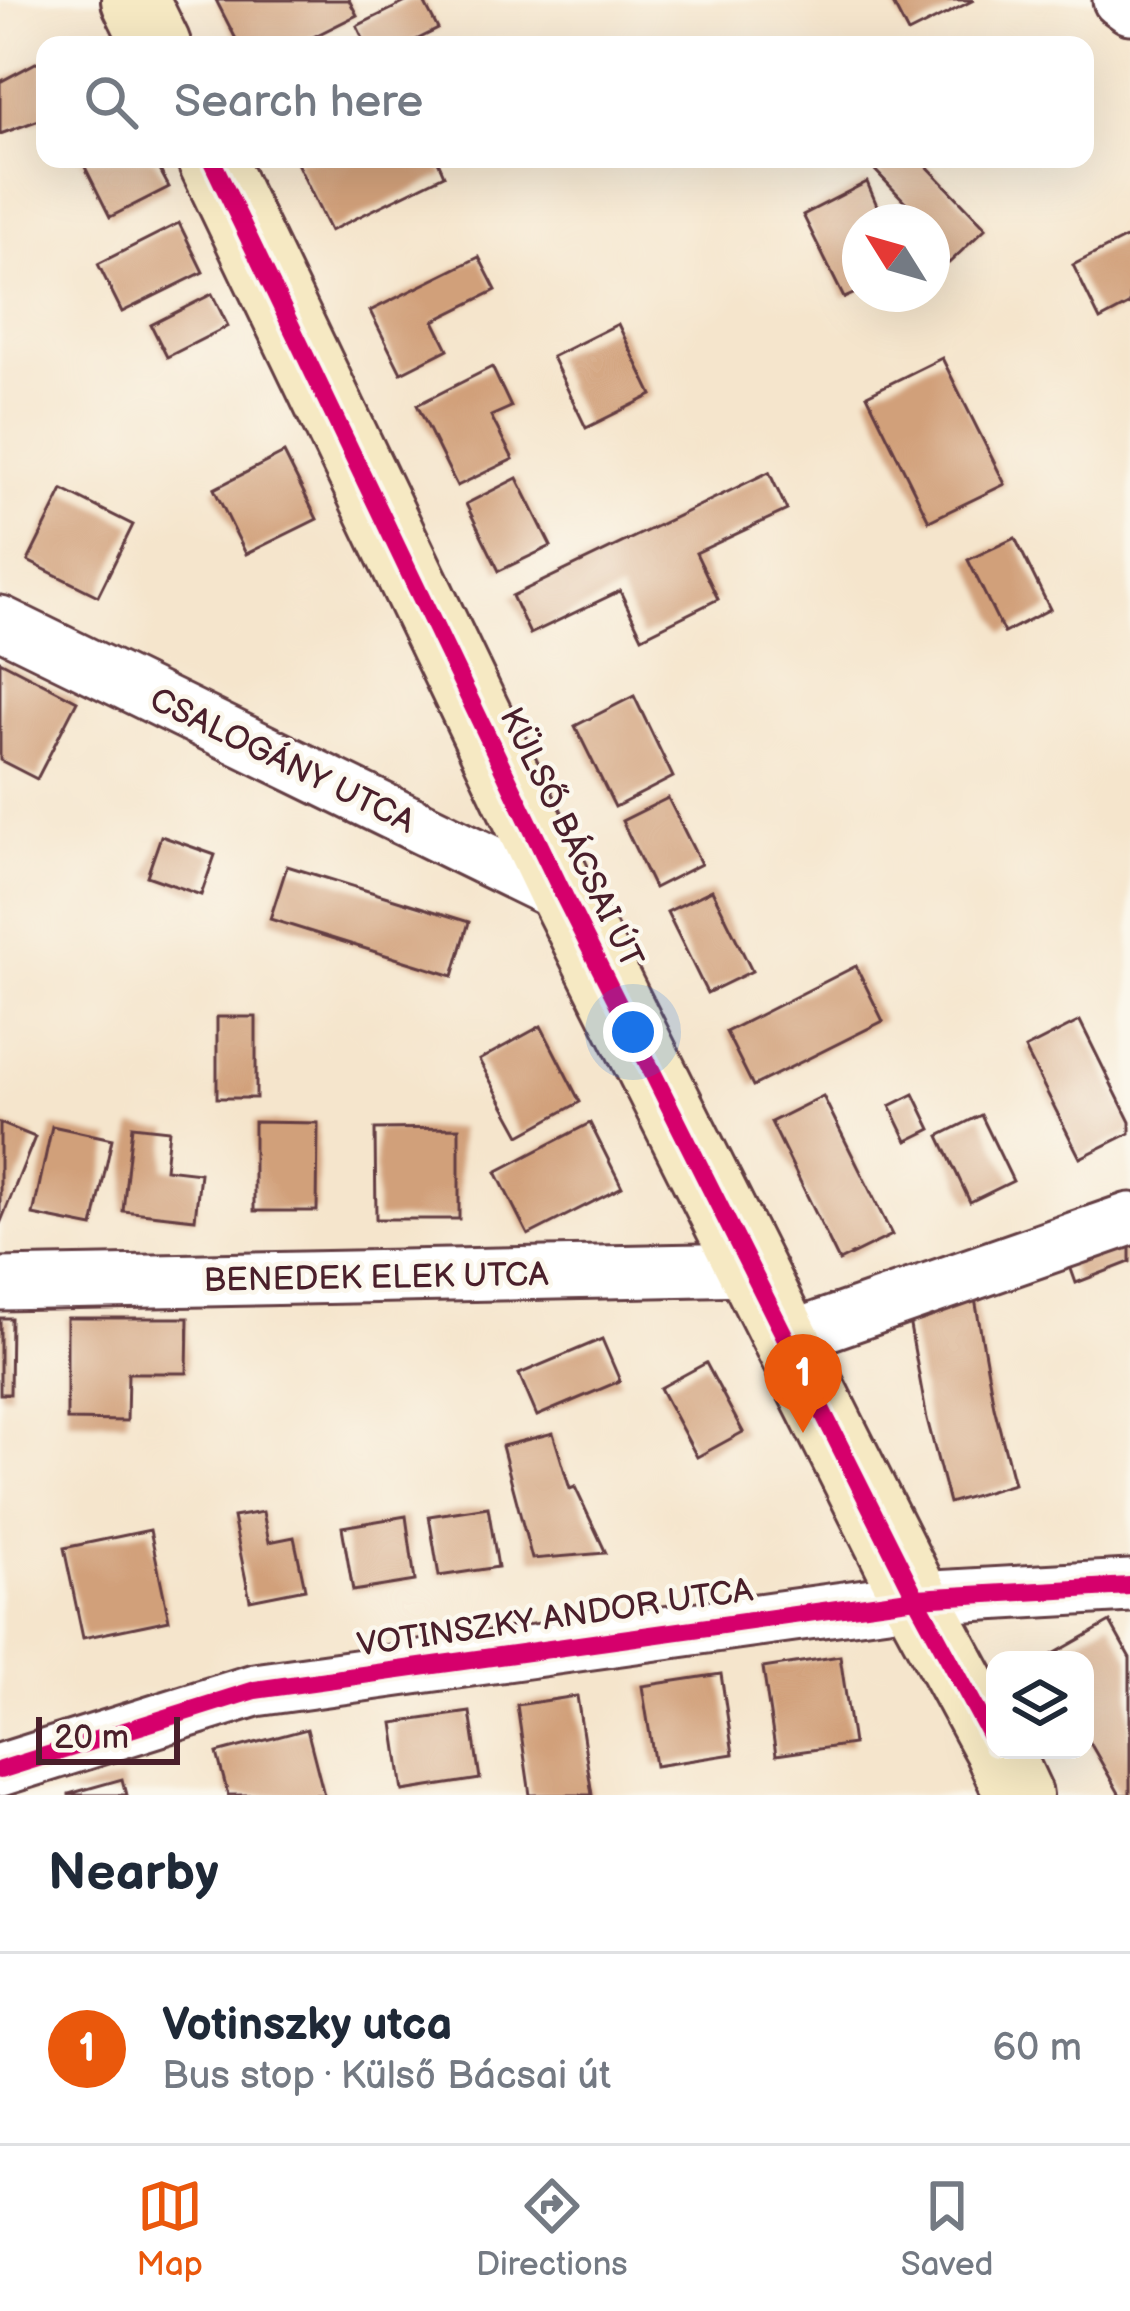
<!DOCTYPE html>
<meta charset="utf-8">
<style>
body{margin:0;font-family:"Balsamiq Sans",sans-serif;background:#f2f2f3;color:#1f2937}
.controls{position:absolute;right:36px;bottom:36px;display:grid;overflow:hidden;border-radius:24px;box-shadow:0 12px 48px #0002}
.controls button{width:108px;height:108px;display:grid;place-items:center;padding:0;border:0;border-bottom:3px solid #e0e1e3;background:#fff;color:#1f2937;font:60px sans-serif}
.compass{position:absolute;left:842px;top:204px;width:108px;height:108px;border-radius:50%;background:#fff;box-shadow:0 12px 48px #0002;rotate:307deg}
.scale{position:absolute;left:36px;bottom:30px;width:144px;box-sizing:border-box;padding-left:12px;border:6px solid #4a1f2b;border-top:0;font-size:33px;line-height:42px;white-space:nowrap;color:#4a1f2b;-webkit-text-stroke:9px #fbf7ec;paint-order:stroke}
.you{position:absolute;left:633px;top:1032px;width:42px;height:42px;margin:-30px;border:9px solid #fff;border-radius:50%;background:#1a73e8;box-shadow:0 0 0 18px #1a73e833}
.badge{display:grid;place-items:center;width:78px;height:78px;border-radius:50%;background:#ea580c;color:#fff;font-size:39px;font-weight:700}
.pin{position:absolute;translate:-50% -99px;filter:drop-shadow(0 3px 6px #0008)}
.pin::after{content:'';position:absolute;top:63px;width:42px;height:36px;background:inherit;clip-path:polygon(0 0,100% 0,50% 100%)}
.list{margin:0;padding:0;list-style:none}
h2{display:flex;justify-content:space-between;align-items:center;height:156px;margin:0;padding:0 48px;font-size:51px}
h2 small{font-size:39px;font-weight:400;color:#747a83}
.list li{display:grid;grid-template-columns:78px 1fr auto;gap:36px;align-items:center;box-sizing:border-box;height:192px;padding:0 48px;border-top:3px solid #e0e1e3}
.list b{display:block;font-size:45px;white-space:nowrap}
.list p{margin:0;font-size:39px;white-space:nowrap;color:#747a83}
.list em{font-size:39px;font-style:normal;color:#747a83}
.icon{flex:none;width:66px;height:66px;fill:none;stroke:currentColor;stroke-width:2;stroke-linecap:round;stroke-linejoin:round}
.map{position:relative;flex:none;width:1130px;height:1795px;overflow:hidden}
.search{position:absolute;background:#fff;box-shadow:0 12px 48px #0002;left:36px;right:36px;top:36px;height:132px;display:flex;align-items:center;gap:30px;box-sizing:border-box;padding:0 42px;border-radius:24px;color:#747a83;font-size:45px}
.sheet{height:348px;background:#fff}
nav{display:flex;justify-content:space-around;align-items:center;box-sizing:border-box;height:168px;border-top:3px solid #e0e1e3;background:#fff;font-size:33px;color:#747a83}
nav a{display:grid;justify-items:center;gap:6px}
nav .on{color:#ea580c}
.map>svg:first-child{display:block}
</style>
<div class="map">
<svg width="1130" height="1795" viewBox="0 0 1130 1795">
<rect width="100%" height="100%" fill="#fbf7ec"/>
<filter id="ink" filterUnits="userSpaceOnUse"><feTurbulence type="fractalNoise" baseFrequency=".00833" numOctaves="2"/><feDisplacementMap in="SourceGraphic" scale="24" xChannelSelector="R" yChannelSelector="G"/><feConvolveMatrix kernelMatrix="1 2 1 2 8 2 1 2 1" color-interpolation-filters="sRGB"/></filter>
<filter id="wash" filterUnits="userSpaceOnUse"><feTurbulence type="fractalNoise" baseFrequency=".004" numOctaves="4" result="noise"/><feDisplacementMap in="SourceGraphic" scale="48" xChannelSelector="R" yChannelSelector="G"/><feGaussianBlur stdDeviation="2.7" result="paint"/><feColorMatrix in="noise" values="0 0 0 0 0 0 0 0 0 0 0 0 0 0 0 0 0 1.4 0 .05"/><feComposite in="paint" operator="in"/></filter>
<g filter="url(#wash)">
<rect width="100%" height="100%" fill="#f5e5cc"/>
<g id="blocks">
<g fill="#d1a07a">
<polygon points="216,0 349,0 357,15 297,45 239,45"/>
<polygon points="410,0 423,0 438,29 406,45 366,45 357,26"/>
<polygon points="891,0 974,0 908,33"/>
<polygon points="45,58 45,118 0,134 0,82"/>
<polygon points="81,159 154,159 169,187 110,217"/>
<polygon points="295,159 437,159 444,175 330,231"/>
<polygon points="885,159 920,159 986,228 949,263 942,256 932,260 932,222 898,222 913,210 874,169"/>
<polygon points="867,182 884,222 860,222 860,291 844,298 803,215"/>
<polygon points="179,223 203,272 122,312 98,264"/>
<polygon points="1130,236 1130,304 1100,320 1073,265"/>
<polygon points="479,257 496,290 434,321 448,349 401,373 370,311"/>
<polygon points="212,294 228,326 167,357 151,325"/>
<polygon points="618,324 652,395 586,428 552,357"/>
<polygon points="942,358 1005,484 929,521 867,395"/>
<polygon points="492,367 511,407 491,416 513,459 457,486 417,405"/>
<polygon points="284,453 317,519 246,554 214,489"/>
<polygon points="769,472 787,510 696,553 718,599 642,637 620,591 530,634 512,596"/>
<polygon points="517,478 551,546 499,571 466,504"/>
<polygon points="63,490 133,525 98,596 28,561"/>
<polygon points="1015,538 1050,609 1004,633 968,560"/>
<polygon points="0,661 77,701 37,779 0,760"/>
<polygon points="634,696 673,777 615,807 575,726"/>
<polygon points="668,798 701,864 654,888 622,821"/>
<polygon points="161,836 215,855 201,895 147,876"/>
<polygon points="287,866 469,922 453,976 270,919"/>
<polygon points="712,890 752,971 707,993 667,912"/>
<polygon points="856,966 883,1021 753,1086 726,1032"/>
<rect x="217" y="1017" width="39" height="81"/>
<polygon points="1080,1021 1130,1122 1130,1133 1080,1158 1025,1049"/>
<polygon points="541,1026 580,1102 520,1135 479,1060"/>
<polygon points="914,1094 931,1129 907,1141 890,1106"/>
<polygon points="823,1096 892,1235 839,1261 771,1122"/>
<polygon points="981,1115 1013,1181 970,1202 939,1136"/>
<polygon points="254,1122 318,1123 317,1211 254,1211"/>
<polygon points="0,1123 35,1137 0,1224"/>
<polygon points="590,1123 622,1187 528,1235 496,1172"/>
<polygon points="52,1126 112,1139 93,1227 33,1215"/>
<polygon points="132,1126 169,1130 165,1169 200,1173 195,1219 123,1211"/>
<polygon points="459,1128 459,1219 376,1219 375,1129"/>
<polygon points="1130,1215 1130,1262 1076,1283 1061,1241"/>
<polygon points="974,1293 994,1407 1014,1484 949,1503 927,1419 906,1304"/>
<polygon points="0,1318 11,1318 10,1394 0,1394"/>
<polygon points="67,1318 188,1318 187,1373 128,1373 127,1421 67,1420"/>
<polygon points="602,1339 620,1381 537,1416 519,1374"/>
<polygon points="706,1363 743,1432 697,1457 660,1388"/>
<polygon points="553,1433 570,1489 575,1487 606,1553 532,1559 502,1446"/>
<polygon points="488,1507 498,1567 439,1576 429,1516"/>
<polygon points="263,1512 269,1542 294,1537 305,1589 250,1600 233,1517"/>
<polygon points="406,1516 415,1581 353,1591 342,1527"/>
<polygon points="150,1530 169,1620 83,1638 64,1548"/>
<polygon points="1110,1622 1130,1658 1130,1795 1120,1795 1085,1734 1085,1660 1043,1660"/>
<polygon points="840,1656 853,1744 776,1755 763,1668"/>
<polygon points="721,1674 733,1754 655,1766 642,1686"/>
<polygon points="577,1696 592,1795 530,1795 517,1705"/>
<polygon points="470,1712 480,1779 403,1791 393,1723"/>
<polygon points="307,1729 324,1795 228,1795 217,1753"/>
<polygon points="122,1779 126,1795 69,1795 69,1794"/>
</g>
</g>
</g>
<g filter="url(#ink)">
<use href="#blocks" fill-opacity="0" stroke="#643d43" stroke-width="3"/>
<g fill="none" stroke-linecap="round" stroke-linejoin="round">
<g stroke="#643d43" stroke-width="57">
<g id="street">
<polyline points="1119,0 1130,8"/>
<polyline points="0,622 565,898"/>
<polyline points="0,1284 752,1269"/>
<polyline points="786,1339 1130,1219"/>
<polyline points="0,1770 255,1690 916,1598 1130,1586"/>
</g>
</g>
<g stroke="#643d43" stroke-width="72">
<g id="secondary">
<polyline points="135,0 157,45"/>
<polyline points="211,159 565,898 916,1598 995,1744"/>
<polyline points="998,1750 1019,1795"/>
</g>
</g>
<use href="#street" stroke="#fff" stroke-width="51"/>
<use href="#secondary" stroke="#f6e9c3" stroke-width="66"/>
<g stroke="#fbf7ec" stroke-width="26">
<g id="cycleway">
<polyline points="211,159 565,898 916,1598 995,1744"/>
<polyline points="0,1770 255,1690 916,1598 1130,1586"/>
</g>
</g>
<use href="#cycleway" stroke="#d6006c" stroke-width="18"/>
</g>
</g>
<g text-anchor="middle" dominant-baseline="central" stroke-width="9" stroke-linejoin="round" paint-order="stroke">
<g font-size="33" fill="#4a1f2b" stroke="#fbf7ec">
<text transform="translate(282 761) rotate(26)">CSALOGÁNY UTCA</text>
<text transform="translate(571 838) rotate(64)">KÜLSŐ BÁCSAI ÚT</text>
<text transform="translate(376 1278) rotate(-1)">BENEDEK ELEK UTCA</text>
<text transform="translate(555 1618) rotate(-8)">VOTINSZKY ANDOR UTCA</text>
</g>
</g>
</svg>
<div class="controls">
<button><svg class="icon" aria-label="layers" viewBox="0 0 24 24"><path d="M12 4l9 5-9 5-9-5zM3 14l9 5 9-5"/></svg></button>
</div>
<svg class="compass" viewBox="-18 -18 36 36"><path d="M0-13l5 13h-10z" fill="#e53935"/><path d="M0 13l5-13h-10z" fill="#747a83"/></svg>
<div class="scale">20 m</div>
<div class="you"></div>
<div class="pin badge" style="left:803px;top:1433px">1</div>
<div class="search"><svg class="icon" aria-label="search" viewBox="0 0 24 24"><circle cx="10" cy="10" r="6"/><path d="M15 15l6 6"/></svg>Search here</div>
</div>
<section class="sheet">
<h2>Nearby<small></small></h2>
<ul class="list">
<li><span class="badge">1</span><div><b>Votinszky utca</b><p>Bus stop · Külső Bácsai út</p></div><em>60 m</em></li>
</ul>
</section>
<nav>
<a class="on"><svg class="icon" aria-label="map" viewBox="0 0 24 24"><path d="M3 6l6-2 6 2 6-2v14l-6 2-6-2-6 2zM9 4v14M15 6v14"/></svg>Map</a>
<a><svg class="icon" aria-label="directions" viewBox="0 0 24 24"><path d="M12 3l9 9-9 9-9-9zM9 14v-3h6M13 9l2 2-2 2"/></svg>Directions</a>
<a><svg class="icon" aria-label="saved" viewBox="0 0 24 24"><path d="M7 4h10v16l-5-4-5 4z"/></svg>Saved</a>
</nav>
